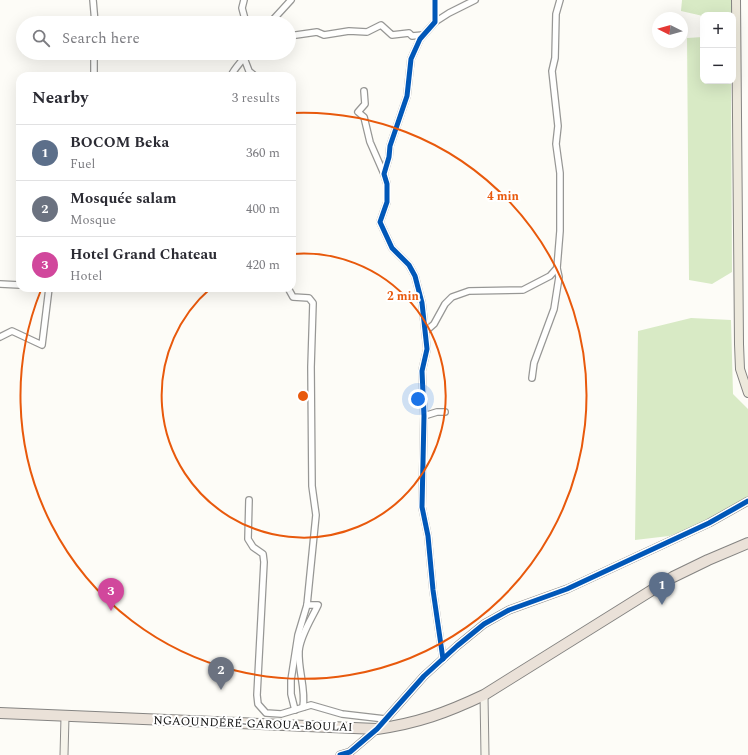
<!DOCTYPE html>
<meta charset="utf-8">
<style>
body{margin:0;font-family:Spectral,serif;background:#f7f7f7;color:#2b2b33}
.controls{position:absolute;right:12px;top:12px;display:grid;overflow:hidden;border-radius:8px;box-shadow:0 4px 16px #0002}
.controls button{width:36px;height:36px;display:grid;place-items:center;padding:0;border:0;border-bottom:1px solid #e1e1e2;background:#fff;color:#2b2b33;font:20px sans-serif}
.compass{position:absolute;left:652px;top:12px;width:36px;height:36px;border-radius:50%;background:#fff;box-shadow:0 4px 16px #0002;rotate:275deg}
.you{position:absolute;left:418px;top:399px;width:14px;height:14px;margin:-10px;border:3px solid #fff;border-radius:50%;background:#1a73e8;box-shadow:0 0 0 6px #1a73e833}
.badge{display:grid;place-items:center;width:26px;height:26px;border-radius:50%;background:#0f766e;color:#fff;font-size:13px;font-weight:700}
.pin{position:absolute;translate:-50% -33px;filter:drop-shadow(0 1px 2px #0008)}
.pin::after{content:'';position:absolute;top:21px;width:14px;height:12px;background:inherit;clip-path:polygon(0 0,100% 0,50% 100%)}
.list{margin:0;padding:0;list-style:none}
h2{display:flex;justify-content:space-between;align-items:center;height:52px;margin:0;padding:0 16px;font-size:17px}
h2 small{font-size:13px;font-weight:400;color:#7c7c81}
.list li{display:grid;grid-template-columns:26px 1fr auto;gap:12px;align-items:center;box-sizing:border-box;height:56px;padding:0 16px;border-top:1px solid #e1e1e2}
.list b{display:block;font-size:15px;white-space:nowrap}
.list p{margin:0;font-size:13px;white-space:nowrap;color:#7c7c81}
.list em{font-size:13px;font-style:normal;color:#7c7c81}
.icon{flex:none;width:22px;height:22px;fill:none;stroke:currentColor;stroke-width:2;stroke-linecap:round;stroke-linejoin:round}
.map{position:relative;flex:none;width:748px;height:755px;overflow:hidden}
.search{position:absolute;background:#fff;box-shadow:0 4px 16px #0002;left:16px;top:16px;width:280px;height:44px;display:flex;align-items:center;gap:10px;box-sizing:border-box;padding:0 14px;border-radius:22px;color:#7c7c81;font-size:15px}
.panel{position:absolute;background:#fff;box-shadow:0 4px 16px #0002;left:16px;top:72px;width:280px;height:220px;border-radius:12px}
.map>svg:first-child{display:block}
</style>
<div class="map">
<svg width="748" height="755" viewBox="0 0 748 755">
<rect width="100%" height="100%" fill="#fdfcf7"/>
<g fill="#d8eac5">
<polygon points="682,0 732,0 732,15 703,16 681,11"/>
<polygon points="703,37 703,81 731,81 732,272 712,284 689,280 687,38"/>
<polygon points="691,318 731,320 733,394 748,409 748,501 723,517 669,536 635,540 638,331"/>
</g>
<g fill="none" stroke-linecap="round" stroke-linejoin="round">
<g stroke="#979795" stroke-width="8">
<g id="street">
<polyline points="93,0 95,23"/>
<polyline points="244,0 242,8 246,23"/>
<polyline points="435,0 435,22 420,39 411,59 407,96 390,146 389,157 384,174 387,184 387,202 380,222 392,248 409,265 415,276 422,303 427,349 422,371 424,416 422,507 428,536 433,590 443,659"/>
<polyline points="435,22 449,13 475,0"/>
<polyline points="270,23 291,0"/>
<polyline points="289,36 317,32 324,35 349,31 367,32 381,25 392,35 409,33 412,36 423,35"/>
<polyline points="244,58 249,71 255,76"/>
<polyline points="94,76 94,53"/>
<path d="M231 76C235 67 242 62 247 53"/>
<polyline points="364,91 365,104 358,112 364,117 370,142 384,174"/>
<polyline points="0,284 20,285"/>
<polyline points="288,288 293,297 309,298 313,303 311,367 312,486 316,515 307,605 298,635 291,680 291,694 295,710"/>
<polyline points="426,331 434,324 445,304 452,297 469,291 523,290 550,276 557,268 560,231 560,173 556,144 558,126 552,71 555,58 556,14 560,0"/>
<polyline points="0,337 12,331 42,345 49,288"/>
<polyline points="532,378 534,363 554,309 559,277 557,268"/>
<polyline points="424,416 437,412 445,412"/>
<polyline points="249,500 248,539 253,547 263,554 264,562 257,695 258,704 266,713 281,714 311,705 342,714 385,719"/>
<path d="M303 707C306 689 298 670 299 651 300 636 312 618 318 605H307"/>
</g>
</g>
<g stroke="#8e8d8b" stroke-width="9">
<g id="secondary">
<polyline points="484,695 485,755"/>
<polyline points="64,755 65,717"/>
<polyline points="340,755 350,752 377,729 424,676 457,646 484,624 509,610 567,589 709,523 748,501"/>
</g>
</g>
<g stroke="#858482" stroke-width="10">
<polyline id="primary" points="736,0 739,344 740,369 748,393"/>
</g>
<g stroke="#858482" stroke-width="12">
<path id="highway" d="M0 713 377 729C418 723 446 713 484 695L673 577 708 560 748 543"/>
</g>
<use href="#street" stroke="#fffffe" stroke-width="5.5"/>
<use href="#secondary" stroke="#f6f4eb" stroke-width="7"/>
<use href="#primary" stroke="#ede9dc" stroke-width="8"/>
<use href="#highway" stroke="#eae1d8" stroke-width="10"/>
<g stroke="#fff" stroke-width="8">
<g id="cycleway">
<polyline points="435,0 435,22 420,39 411,59 407,96 390,146 389,157 384,174 387,184 387,202 380,222 392,248 409,265 415,276 422,303 427,349 422,371 424,416 422,507 428,536 433,590 443,659"/>
<polyline points="340,755 350,752 377,729 424,676 457,646 484,624 509,610 567,589 709,523 748,501"/>
</g>
</g>
<use href="#cycleway" stroke="#0057b8" stroke-width="5"/>
</g>
<g fill="none" stroke="#e8590c" stroke-width="2">
<path d="M293 254A142 142 0 1 1 211 288"/>
<path d="M293 113A283 283 0 1 1 41 290"/>
</g>
<g text-anchor="middle" dominant-baseline="central" stroke-width="4" stroke-linejoin="round" paint-order="stroke">
<g font-size="12" fill="#111" stroke="#fff">
<text transform="translate(253 724) rotate(2)">NGAOUNDÉRÉ-GAROUA-BOULAI</text>
</g>
</g>
<circle cx="303" cy="396" r="6" fill="#e8590c" stroke="#fff" stroke-width="2"/>
<g font-size="12" text-anchor="middle" font-weight="bold" fill="#e8590c" stroke="#fff" stroke-width="4" stroke-linejoin="round" paint-order="stroke">
<text x="503" y="200">4 min</text>
<text x="403" y="300">2 min</text>
</g>
</svg>
<div class="controls">
<button>+</button>
<button>−</button>
</div>
<svg class="compass" viewBox="-18 -18 36 36"><path d="M0-13l5 13h-10z" fill="#e53935"/><path d="M0 13l5-13h-10z" fill="#7c7c81"/></svg>
<div class="you"></div>
<div class="pin badge" style="left:662px;top:605px;background:#5c6f8a">1</div>
<div class="pin badge" style="left:221px;top:690px;background:#6b7280">2</div>
<div class="pin badge" style="left:111px;top:611px;background:#d1479c">3</div>
<div class="search"><svg class="icon" aria-label="search" viewBox="0 0 24 24"><circle cx="10" cy="10" r="6"/><path d="M15 15l6 6"/></svg>Search here</div>
<section class="panel">
<h2>Nearby<small>3 results</small></h2>
<ul class="list">
<li><span class="badge" style="background:#5c6f8a">1</span><div><b>BOCOM Beka</b><p>Fuel</p></div><em>360 m</em></li>
<li><span class="badge" style="background:#6b7280">2</span><div><b>Mosquée salam</b><p>Mosque</p></div><em>400 m</em></li>
<li><span class="badge" style="background:#d1479c">3</span><div><b>Hotel Grand Chateau</b><p>Hotel</p></div><em>420 m</em></li>
</ul>
</section>
</div>
